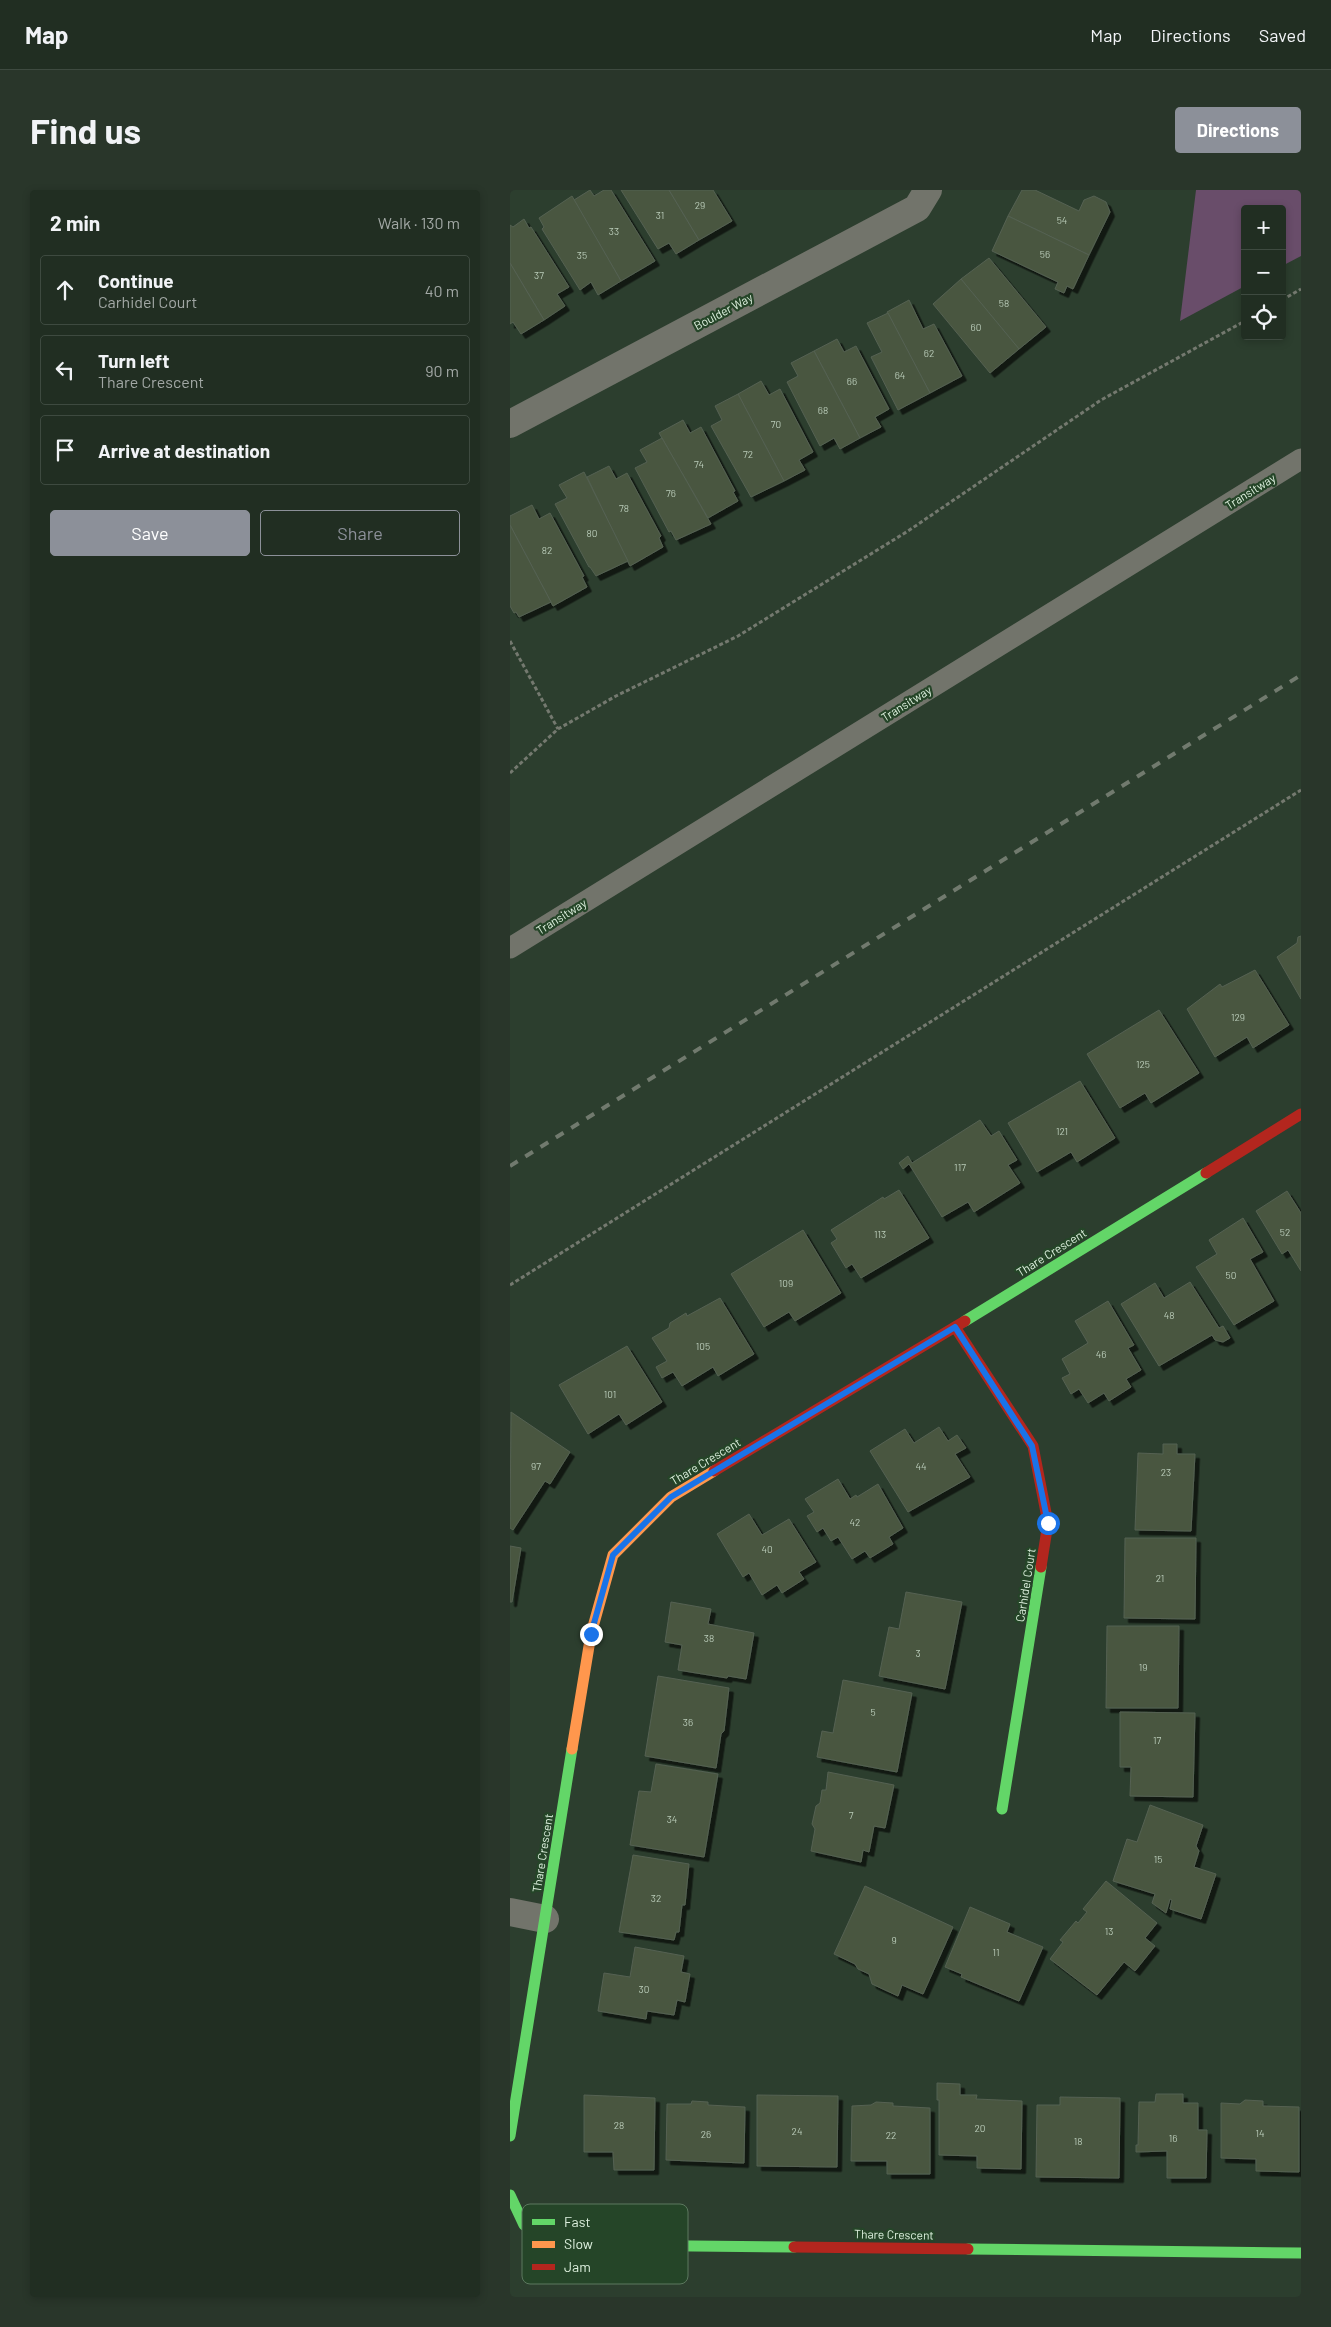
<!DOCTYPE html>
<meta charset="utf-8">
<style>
body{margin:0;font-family:Barlow,sans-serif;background:#29362a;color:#f1f3f6}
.controls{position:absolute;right:15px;top:15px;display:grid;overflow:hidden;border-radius:5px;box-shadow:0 2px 8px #0003}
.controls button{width:45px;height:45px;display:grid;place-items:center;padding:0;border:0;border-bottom:1px solid #3e4a40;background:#212e22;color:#f1f3f6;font:25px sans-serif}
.stop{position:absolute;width:15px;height:15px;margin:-11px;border:4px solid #1a73e8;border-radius:50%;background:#fff}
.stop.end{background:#1a73e8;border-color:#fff;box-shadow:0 1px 5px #0008}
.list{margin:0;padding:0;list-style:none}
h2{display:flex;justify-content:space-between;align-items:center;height:65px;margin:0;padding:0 20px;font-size:21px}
h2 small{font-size:16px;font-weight:400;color:#a2a8a5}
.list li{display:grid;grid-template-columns:32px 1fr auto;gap:15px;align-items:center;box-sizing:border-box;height:70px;margin:0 10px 10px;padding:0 10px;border:1px solid #3e4a40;border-radius:5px}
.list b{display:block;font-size:19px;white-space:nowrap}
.list p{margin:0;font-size:16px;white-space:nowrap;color:#a2a8a5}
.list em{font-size:16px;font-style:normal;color:#a2a8a5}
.actions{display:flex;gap:10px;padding:15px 20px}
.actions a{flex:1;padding:11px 0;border:1px solid #8c9099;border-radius:5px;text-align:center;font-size:18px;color:#8c9099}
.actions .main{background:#8c9099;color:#fff}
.icon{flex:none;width:28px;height:28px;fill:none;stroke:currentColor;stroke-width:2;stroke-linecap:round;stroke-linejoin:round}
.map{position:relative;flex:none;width:791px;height:2107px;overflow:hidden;border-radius:5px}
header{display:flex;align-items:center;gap:30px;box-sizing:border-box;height:70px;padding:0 25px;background:#212e22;border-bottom:1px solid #3e4a40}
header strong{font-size:24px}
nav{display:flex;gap:28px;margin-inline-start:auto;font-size:18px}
.intro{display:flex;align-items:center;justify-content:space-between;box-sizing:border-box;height:120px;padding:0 30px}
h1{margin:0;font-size:35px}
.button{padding:12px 22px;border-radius:5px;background:#8c9099;color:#fff;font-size:18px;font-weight:700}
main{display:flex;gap:30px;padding:0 30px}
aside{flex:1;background:#212e22;border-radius:5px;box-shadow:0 2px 8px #0003}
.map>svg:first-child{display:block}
</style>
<header>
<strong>Map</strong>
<nav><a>Map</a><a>Directions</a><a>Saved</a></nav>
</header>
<div class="intro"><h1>Find us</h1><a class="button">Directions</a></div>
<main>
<aside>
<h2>2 min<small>Walk · 130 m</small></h2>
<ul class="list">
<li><svg class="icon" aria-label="ahead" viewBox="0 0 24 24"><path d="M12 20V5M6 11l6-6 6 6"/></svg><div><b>Continue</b><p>Carhidel Court</p></div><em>40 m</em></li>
<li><svg class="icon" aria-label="left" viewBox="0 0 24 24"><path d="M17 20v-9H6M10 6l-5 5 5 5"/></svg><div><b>Turn left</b><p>Thare Crescent</p></div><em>90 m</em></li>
<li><svg class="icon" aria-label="arrive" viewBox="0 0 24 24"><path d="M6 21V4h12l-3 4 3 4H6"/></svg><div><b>Arrive at destination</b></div></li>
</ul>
<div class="actions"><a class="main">Save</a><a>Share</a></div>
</aside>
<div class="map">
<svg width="791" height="2107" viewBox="0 0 791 2107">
<defs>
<filter id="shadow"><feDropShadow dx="4.5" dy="4.5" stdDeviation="0" flood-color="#0009"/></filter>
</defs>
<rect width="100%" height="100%" fill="#2c3e2e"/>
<polygon fill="#694d6a" points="686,0 791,0 791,66 772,76 772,19 735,19 735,96 670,131"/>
<g fill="#495741" stroke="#556152" filter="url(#shadow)">
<polygon points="80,0 84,6 94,0 101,0 145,71 111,91 64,10"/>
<polygon points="111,0 159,0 189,50 166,64 159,53 148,59"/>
<polygon points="159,0 203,0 222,31 189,50"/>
<polygon points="512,0 525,0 569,21 574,10 584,6 596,12 600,22 579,65 498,26"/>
<polygon points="62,6 111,91 88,105 81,92 70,100 32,39 34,37 29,28"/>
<polygon points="498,26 579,65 563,99 557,96 554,103 545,99 548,92 482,61"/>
<polygon points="14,29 19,38 21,37 59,97 47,104 55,116 34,130 0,73 0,35 3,37"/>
<polygon points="479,68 536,137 509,159 451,89"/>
<polygon points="0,73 34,130 11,144 3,132 0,134"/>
<polygon points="451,89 509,159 480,183 423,114"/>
<polygon points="399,110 413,139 424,134 452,186 420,203 377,122"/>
<polygon points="378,123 420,203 388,220 361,167 372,162 357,133"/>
<polygon points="327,149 334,162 346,156 379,219 365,227 371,237 350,248 304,161"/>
<polygon points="304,161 350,248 330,259 324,248 310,256 277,192 288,186 281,173"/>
<polygon points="251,191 259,205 270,199 303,262 289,270 295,280 274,291 228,204"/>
<polygon points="228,204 274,291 241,307 201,236 212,230 205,216"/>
<polygon points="173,230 180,243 191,237 225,301 223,302 228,311 198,328 149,243"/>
<polygon points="152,248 201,334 166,350 161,341 159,342 125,278 137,272 130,260"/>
<polygon points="99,276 106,289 117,283 151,346 149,348 153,357 120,376 77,287"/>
<polygon points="74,282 118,371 86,386 80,377 79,377 45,314 57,308 49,295"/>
<polygon points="22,315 29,329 40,323 74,386 72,387 77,397 43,416 0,335 0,326"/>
<polygon points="0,335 41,412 9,427 6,422 4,423 0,416"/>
<polygon points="791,746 791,809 767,767 787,753 788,747"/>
<polygon points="745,780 779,835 743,858 737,847 705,867 677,819 710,794 712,797"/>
<polygon points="649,820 689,883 641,913 635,903 610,918 577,864"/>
<polygon points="570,891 605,948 567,972 561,962 527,982 498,933"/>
<polygon points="470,930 481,946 489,941 507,970 498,975 510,993 464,1022 458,1012 432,1027 399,974 393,979 389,973 398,966 402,973"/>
<polygon points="389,1000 419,1048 351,1088 342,1074 336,1078 321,1053 327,1049 321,1040 373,1007 374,1009"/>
<polygon points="777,1001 791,1023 791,1081 778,1060 772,1064 746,1021"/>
<polygon points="733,1028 753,1062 740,1069 764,1111 724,1135 686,1077 707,1064 699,1050"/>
<polygon points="293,1040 331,1103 285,1131 279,1122 254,1137 221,1084"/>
<polygon points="680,1092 709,1138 713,1136 720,1148 713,1152 705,1150 702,1145 649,1176 611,1114 645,1093 654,1108"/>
<polygon points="210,1108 244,1164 208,1186 203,1177 172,1196 163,1182 152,1188 146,1177 157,1171 142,1148 159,1138 160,1133 176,1123 177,1126"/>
<polygon points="598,1111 624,1155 618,1158 631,1180 616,1189 621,1197 599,1211 594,1203 578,1213 569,1199 561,1204 552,1188 560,1184 552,1169 578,1153 565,1131"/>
<polygon points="117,1156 152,1212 116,1235 109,1224 78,1244 49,1195"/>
<polygon points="1,1222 60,1262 40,1294 35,1291 3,1340 0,1338"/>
<polygon points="429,1237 438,1251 447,1245 456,1258 445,1264 460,1287 398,1322 360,1261 395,1239 404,1253"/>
<polygon points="653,1254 667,1254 667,1264 685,1264 681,1341 625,1340 628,1263 653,1264"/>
<polygon points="328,1289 340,1309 346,1305 347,1307 368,1294 393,1338 379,1347 383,1354 360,1368 355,1361 342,1369 328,1347 321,1351 313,1338 307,1342 297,1326 304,1322 295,1309"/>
<polygon points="239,1324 252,1345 279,1329 306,1372 289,1382 294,1389 272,1403 267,1395 252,1405 239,1383 233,1387 207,1344"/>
<polygon points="615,1348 686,1348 685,1429 614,1428"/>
<polygon points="0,1356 11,1358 2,1412 0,1412"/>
<polygon points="396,1402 452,1412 435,1499 369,1486 379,1437 389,1439"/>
<polygon points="161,1412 201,1419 198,1434 244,1443 236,1489 218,1486 217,1488 168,1480 172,1455 155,1452"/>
<polygon points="597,1436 669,1436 668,1518 596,1518"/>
<polygon points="148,1486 219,1498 214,1541 211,1544 206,1578 135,1566"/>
<polygon points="333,1490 402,1503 387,1582 307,1567 312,1541 323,1543"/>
<polygon points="610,1522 685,1523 683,1607 620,1606 621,1577 610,1577"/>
<polygon points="146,1574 208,1584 194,1667 120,1655 129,1601 141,1602"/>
<polygon points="318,1582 384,1595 375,1638 364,1636 359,1662 353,1660 351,1672 301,1661 305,1639 302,1634 306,1616 310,1613 312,1600 316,1600"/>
<polygon points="640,1615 693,1635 686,1656 689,1661 684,1677 706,1684 691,1729 660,1719 662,1710 660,1709 656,1723 642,1713 645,1704 603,1691 617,1649 627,1652"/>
<polygon points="123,1665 179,1674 175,1715 172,1715 169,1742 166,1742 164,1750 109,1742"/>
<polygon points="596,1691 647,1733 635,1748 645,1756 625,1781 614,1772 587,1805 540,1769 553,1752 550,1750 566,1731 568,1733 577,1722 573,1719"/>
<polygon points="355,1696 443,1737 413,1804 392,1795 388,1806 362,1794 359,1784 348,1779 345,1774 324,1764"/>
<polygon points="460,1717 500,1734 497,1742 533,1757 509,1811 451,1787 452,1784 435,1777"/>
<polygon points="125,1757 174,1766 171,1782 180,1784 175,1812 167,1810 164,1825 137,1821 136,1829 88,1821 94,1783 120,1787"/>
<polygon points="427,1893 450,1894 450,1905 467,1905 466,1909 512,1911 511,1979 467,1978 467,1966 429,1965 429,1910 427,1910"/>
<polygon points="646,1904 673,1904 673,1913 688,1913 688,1940 697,1940 696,1988 657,1988 657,1961 626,1962 626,1955 628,1955 629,1912 645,1912"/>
<polygon points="74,1905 145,1908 144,1980 104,1980 103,1962 74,1962"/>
<polygon points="247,1905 328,1906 327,1977 247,1976"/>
<polygon points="550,1907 610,1908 609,1988 526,1987 527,1915 550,1915"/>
<polygon points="735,1910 753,1911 753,1916 789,1917 789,1982 746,1981 746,1969 711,1968 711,1913 730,1914"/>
<polygon points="182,1911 198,1912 198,1915 235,1917 234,1973 156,1970 157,1914 181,1914"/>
<polygon points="366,1912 383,1913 383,1916 420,1918 420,1984 377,1984 377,1971 341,1971 342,1916 361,1915"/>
</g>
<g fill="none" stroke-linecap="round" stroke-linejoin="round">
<g stroke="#74796f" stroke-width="3" stroke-dasharray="4 2.5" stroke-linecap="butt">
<polyline points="772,110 791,99"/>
<polyline points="0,451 48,539"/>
<polyline points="0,583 48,539 106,506 228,446 398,341 591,210 735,131"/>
<polyline points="0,1095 791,600"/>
</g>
<polyline stroke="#72746b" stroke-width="21" points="0,758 791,269"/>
<g stroke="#72746b" stroke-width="28">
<polyline points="0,234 407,18 418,0"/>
<polyline points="0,1722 35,1729"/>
</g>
<g stroke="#63d668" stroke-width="11">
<polyline points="455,1131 696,983"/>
<polyline points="492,1619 531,1377"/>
<polyline points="0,1946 62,1559"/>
<polyline points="0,2005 14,2035 46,2050 88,2055 284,2057"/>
<polyline points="458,2059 791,2063"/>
</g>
<polyline stroke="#ff974d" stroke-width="11" points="62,1559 81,1444 103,1365 161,1307 204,1281"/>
<g stroke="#b3261e" stroke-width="11">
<polyline points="696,983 791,924"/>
<polyline points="445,1137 523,1256 538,1333 531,1377"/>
<polyline points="204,1281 455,1131"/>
<polyline points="284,2057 458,2059"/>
</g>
<polyline stroke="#717a6e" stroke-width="4" stroke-dasharray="9 9" stroke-linecap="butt" points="0,976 791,485"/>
</g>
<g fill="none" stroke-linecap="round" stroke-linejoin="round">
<polyline stroke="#1a73e8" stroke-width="6" points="81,1444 103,1365 161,1307 445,1137 522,1256 538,1333"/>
</g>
<g text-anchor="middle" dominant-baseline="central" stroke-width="4.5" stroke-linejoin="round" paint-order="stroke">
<g font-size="10" fill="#b8cab7">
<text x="190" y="15">29</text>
<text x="150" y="25">31</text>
<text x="552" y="30">54</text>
<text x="104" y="41">33</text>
<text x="535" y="64">56</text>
<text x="72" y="65">35</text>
<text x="29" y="85">37</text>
<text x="494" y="113">58</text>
<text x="466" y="137">60</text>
<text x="419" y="163">62</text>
<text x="390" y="185">64</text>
<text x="342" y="191">66</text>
<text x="313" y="220">68</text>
<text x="266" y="234">70</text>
<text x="238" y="264">72</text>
<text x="189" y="274">74</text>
<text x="161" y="303">76</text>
<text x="114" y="318">78</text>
<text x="82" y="343">80</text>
<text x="37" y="360">82</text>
<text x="728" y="827">129</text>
<text x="633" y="874">125</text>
<text x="552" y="941">121</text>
<text x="450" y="977">117</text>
<text x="775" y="1042">52</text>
<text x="370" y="1044">113</text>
<text x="721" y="1085">50</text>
<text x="276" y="1093">109</text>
<text x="659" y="1125">48</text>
<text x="193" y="1156">105</text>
<text x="591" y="1164">46</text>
<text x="100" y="1204">101</text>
<text x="26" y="1276">97</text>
<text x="411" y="1276">44</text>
<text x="656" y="1282">23</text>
<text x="345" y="1332">42</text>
<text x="257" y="1359">40</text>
<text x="650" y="1388">21</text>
<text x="199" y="1448">38</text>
<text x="408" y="1463">3</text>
<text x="633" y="1477">19</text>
<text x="363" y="1522">5</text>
<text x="178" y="1532">36</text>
<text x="647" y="1550">17</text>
<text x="341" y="1625">7</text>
<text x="162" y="1629">34</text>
<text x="648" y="1669">15</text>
<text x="146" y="1708">32</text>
<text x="599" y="1741">13</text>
<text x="384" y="1750">9</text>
<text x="486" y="1762">11</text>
<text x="134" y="1799">30</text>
<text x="109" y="1935">28</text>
<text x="470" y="1938">20</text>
<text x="287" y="1941">24</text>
<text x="750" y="1943">14</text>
<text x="196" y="1944">26</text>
<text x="381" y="1945">22</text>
<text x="663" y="1948">16</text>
<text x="568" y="1951">18</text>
</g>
<g font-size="12" fill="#ddf0de" stroke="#254528">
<text transform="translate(213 121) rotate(-28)">Boulder Way</text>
<text transform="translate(740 301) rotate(-32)">Transitway</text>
<text transform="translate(396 513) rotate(-32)">Transitway</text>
<text transform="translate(51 726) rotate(-32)">Transitway</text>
<text transform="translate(541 1062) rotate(-32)">Thare Crescent</text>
<text transform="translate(195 1271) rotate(-31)">Thare Crescent</text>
<text transform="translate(515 1395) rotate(-81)">Carhidel Court</text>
<text transform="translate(32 1663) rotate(-81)">Thare Crescent</text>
<text transform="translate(384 2044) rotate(1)">Thare Crescent</text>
</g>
</g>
<rect x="12" y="2014" width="166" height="80" rx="8" fill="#254528" stroke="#5c785f" stroke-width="1"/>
<rect x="22" y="2029" width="23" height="6" fill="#63d668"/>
<rect x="22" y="2051" width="23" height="7" fill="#ff974d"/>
<rect x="22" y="2074" width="23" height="6" fill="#b3261e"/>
<g font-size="14" fill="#ddf0de">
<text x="54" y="2037">Fast</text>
<text x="54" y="2059">Slow</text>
<text x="54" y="2082">Jam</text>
</g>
</svg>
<div class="controls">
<button>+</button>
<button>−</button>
<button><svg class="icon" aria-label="locate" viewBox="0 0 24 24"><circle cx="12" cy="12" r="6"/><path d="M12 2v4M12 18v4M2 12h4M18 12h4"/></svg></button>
</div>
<div class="stop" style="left:538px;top:1333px"></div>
<div class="stop end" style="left:81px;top:1444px"></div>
</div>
</main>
